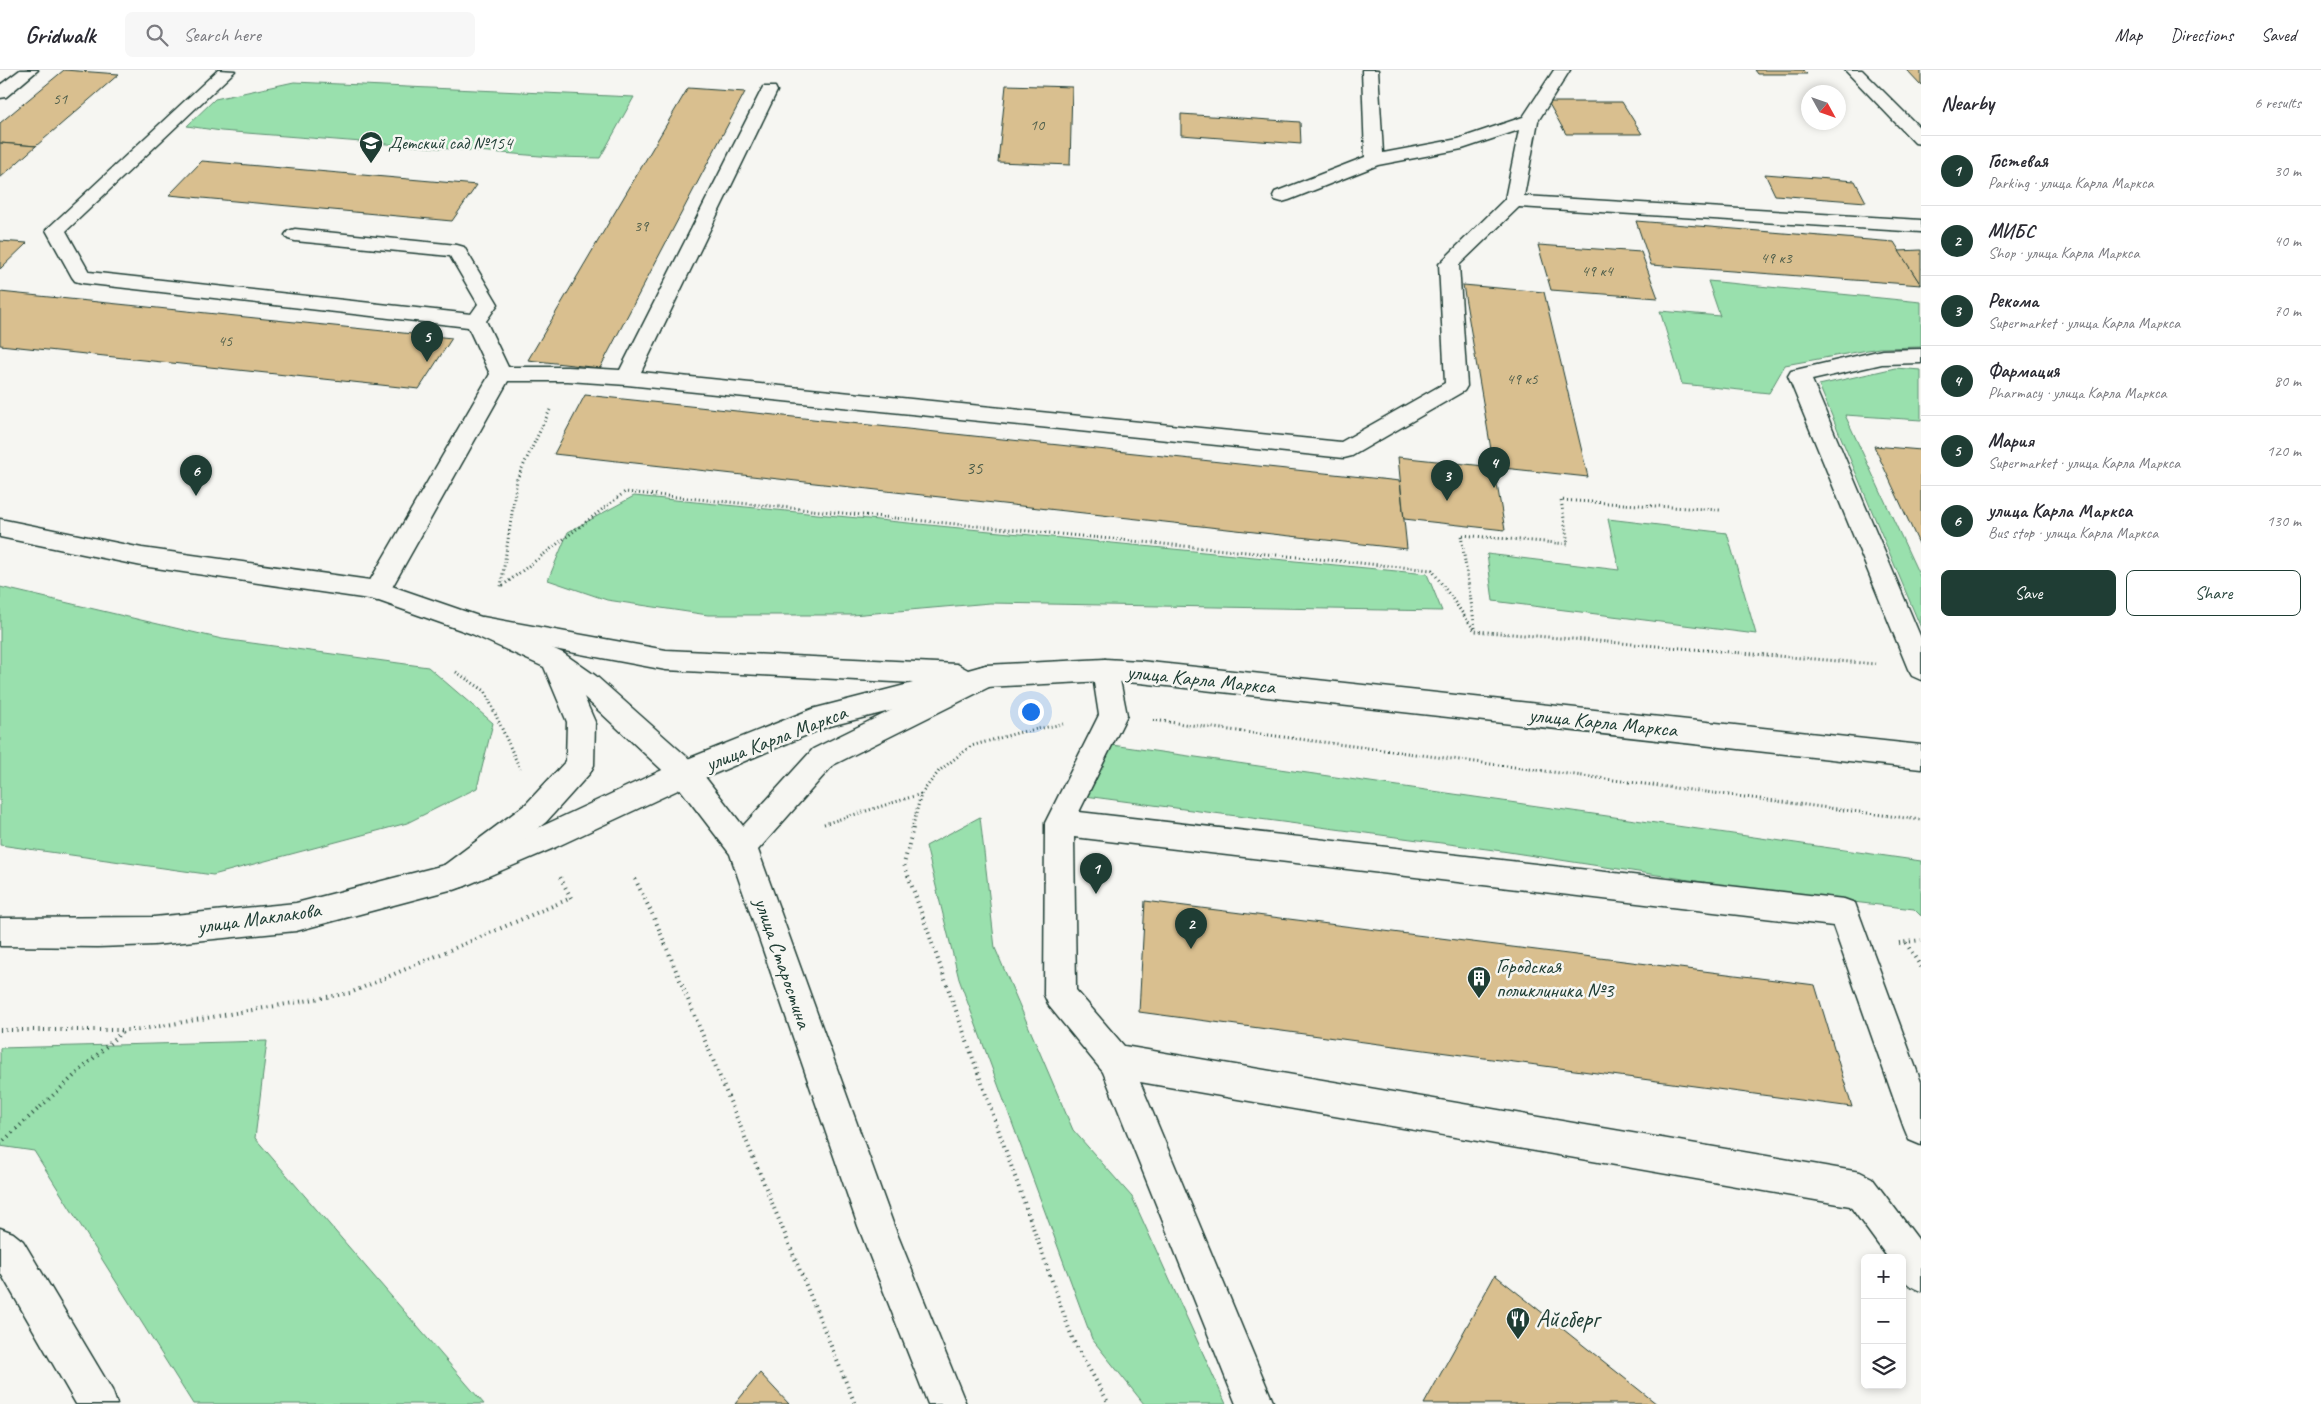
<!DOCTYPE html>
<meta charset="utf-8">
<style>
body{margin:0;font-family:Caveat,sans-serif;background:#f7f7f7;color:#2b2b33}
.controls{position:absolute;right:15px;bottom:15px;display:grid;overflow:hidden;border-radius:8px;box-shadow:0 2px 8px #0003}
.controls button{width:45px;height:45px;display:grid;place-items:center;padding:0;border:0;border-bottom:1px solid #e1e1e2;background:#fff;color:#2b2b33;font:25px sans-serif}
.compass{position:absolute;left:1801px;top:15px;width:45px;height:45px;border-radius:50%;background:#fff;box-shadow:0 2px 8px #0003;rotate:130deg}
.you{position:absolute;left:1030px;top:641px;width:18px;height:18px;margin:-12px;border:4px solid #fff;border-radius:50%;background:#1a73e8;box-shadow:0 0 0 8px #1a73e833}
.badge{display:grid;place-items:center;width:32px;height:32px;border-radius:50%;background:#1f3d34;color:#fff;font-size:16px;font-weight:700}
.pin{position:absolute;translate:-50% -41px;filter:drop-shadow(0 1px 2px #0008)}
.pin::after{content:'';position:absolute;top:26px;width:18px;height:15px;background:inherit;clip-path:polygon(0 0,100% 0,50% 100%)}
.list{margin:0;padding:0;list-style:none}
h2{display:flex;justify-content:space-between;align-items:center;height:65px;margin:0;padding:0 20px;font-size:21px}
h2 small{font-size:16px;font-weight:400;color:#7c7c81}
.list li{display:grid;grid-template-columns:32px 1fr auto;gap:15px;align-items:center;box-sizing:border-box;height:70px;padding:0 20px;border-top:1px solid #e1e1e2}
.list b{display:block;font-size:19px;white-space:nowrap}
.list p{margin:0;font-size:16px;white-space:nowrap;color:#7c7c81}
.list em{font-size:16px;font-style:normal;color:#7c7c81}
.actions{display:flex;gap:10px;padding:15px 20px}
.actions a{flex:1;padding:11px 0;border:1px solid #1f3d34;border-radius:8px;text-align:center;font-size:18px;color:#1f3d34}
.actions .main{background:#1f3d34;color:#fff}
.icon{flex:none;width:28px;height:28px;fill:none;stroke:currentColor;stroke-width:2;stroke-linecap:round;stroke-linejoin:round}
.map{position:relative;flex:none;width:1921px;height:1334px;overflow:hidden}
header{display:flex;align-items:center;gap:30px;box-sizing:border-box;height:70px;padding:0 25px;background:#fff;border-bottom:1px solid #e1e1e2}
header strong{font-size:24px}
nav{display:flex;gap:28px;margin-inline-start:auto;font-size:18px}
.search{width:350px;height:45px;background:#f7f7f7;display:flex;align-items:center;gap:12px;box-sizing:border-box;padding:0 18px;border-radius:8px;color:#7c7c81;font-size:19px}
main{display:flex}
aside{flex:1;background:#fff}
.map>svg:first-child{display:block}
</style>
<header>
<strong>Gridwalk</strong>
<div class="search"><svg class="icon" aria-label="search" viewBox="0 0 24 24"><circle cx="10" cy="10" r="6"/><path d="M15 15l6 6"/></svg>Search here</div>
<nav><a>Map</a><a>Directions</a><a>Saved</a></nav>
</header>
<main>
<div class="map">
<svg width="1921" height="1334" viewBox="0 0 1921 1334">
<rect width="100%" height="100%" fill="#f6f6f2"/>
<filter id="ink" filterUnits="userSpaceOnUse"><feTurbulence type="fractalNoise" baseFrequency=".02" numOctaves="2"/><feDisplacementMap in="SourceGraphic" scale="10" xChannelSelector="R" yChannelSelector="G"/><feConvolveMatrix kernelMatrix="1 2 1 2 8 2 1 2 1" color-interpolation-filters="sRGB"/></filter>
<g filter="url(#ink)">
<g fill="#99e0ad" stroke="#5c8e70">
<polygon points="294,12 634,27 600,88 553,87 221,61 187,56 215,29"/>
<polygon points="1708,211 1921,232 1921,277 1879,278 1785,295 1769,323 1682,314 1660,241 1720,246"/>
<polygon points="1895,298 1921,300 1921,350 1845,345 1921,509 1921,558 1819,315"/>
<polygon points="634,426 1427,504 1442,541 990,533 852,545 708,545 607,530 548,510 568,462"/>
<polygon points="1608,449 1727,463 1756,564 1493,531 1487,484 1619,500"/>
<polygon points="0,517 222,569 428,597 493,653 477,718 407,753 213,805 0,775"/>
<polygon points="1105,674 1921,791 1921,846 1914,839 1774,823 1502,781 1085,726"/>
<polygon points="980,747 995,878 1073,1060 1132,1127 1226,1334 1144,1334 1092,1269 959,909 926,776"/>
<polygon points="267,971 255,1068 484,1334 193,1334 34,1081 0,1076 0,978"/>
</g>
<g fill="#d9bf8f" stroke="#1f3d34">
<polygon points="64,0 119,4 36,76 0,73 0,53"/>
<polygon points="1755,0 1803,0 1807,4 1758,4"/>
<polygon points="1907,0 1921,0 1921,15"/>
<polygon points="1006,15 1072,17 1070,95 998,92"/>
<polygon points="688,18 745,22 600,298 528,290"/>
<polygon points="1548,32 1622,32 1642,64 1566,64"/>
<polygon points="1181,44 1300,52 1301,74 1181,65"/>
<polygon points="0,73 36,76 0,108"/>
<polygon points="202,91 477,115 452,151 169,125"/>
<polygon points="1765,104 1855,111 1866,132 1775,125"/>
<polygon points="1636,151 1894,172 1921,215 1651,195"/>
<polygon points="0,171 27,173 0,199"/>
<polygon points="1538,175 1641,182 1658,228 1551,220"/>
<polygon points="1921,180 1921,215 1899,181"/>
<polygon points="1463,215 1544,222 1588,407 1494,397"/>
<polygon points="0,222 452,268 419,319 0,275"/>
<polygon points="585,325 1400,411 1407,479 554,384"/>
<polygon points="1874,376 1921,380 1921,478"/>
<polygon points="1398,387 1494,397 1505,460 1404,449"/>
<polygon points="1145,831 1815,915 1852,1037 1139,942"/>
<polygon points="1495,1205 1657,1334 1424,1334"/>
<polygon points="760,1303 789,1334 735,1334"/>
</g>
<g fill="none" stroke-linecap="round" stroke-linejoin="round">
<g stroke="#1f3d34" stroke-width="3">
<g id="service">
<polygon points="20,0 38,0 6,27 0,28 0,15"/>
<polygon points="218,0 235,1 66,161 89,202 471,244 478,234 450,186 295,171 288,169 285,165 288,161 295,159 457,175 464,177 498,234 486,251 508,297 568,297 620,300 761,21 763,17 775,17 777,21 641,302 1341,372 1445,313 1439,194 1505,129 1519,60 1462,79 1378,95 1289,130 1282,132 1275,130 1273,126 1275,122 1365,87 1362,0 1378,0 1383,83 1458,69 1523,47 1554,0 1570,0 1538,51 1524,126 1921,150 1921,162 1519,137 1459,195 1467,316 1464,321 1352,386 1344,388 627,315 568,311 508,311 386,528 377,531 368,528 364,521 490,304 468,257 82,213 75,211 72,207 46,160"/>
<polygon points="1845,0 1862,0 1921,59 1921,74 1915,73"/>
<polygon points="1921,279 1921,293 1882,294 1812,310 1921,568 1921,610 1912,606 1908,599 1788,306 1791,301 1882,280"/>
<path d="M1105 589 1114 592 1118 600 1127 645 1079 742 1844 829 1855 833 1921 1012V1075L1909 1070 1904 1058 1833 856 1074 767 1076 920 1124 976 1860 1102 1872 1108 1921 1173V1221C1901 1213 1902 1208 1902 1188H1888L1850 1136 1140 1012 1274 1334H1236L1103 1002 1049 936 1044 925 1045 753 1099 645 1092 600 1096 592Z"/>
<polygon points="0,1158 13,1163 23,1171 112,1320 117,1334 76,1334 0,1202"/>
</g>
</g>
<g stroke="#1f3d34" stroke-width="3">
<polygon id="tertiary" points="483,547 666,580 957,594 968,600 986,595 1105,589 1140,591 1921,675 1921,699 1140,613 1105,611 986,617 826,657 695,712 556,777 465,816 296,861 154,875 98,877 0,876 0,848 154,847 296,833 452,793 536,759 675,694 812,639 913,613 666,600 474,564 470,557 474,550"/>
</g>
<g stroke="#1f3d34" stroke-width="3">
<polygon id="secondary" points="0,449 142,478 377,511 490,550 563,583 596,606 695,694 743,756 813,679 977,598 986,595 995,598 999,606 995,614 833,695 758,780 894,1156 966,1334 928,1334 858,1156 730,784 675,712 584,627 595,652 594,695 590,703 546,752 465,816 454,820 443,816 439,806 443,796 526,734 566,691 567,652 544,597 472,564 376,530 142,496 0,467"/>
</g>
<g stroke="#1f3d34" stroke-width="3" stroke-dasharray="1 3" stroke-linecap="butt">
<polyline points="550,340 517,409 501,517 625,422 1432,500 1475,561 1875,594"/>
<polyline points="1475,558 1461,465 1568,474 1561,430 1720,440"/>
<polyline points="456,602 485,621 520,699"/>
<polyline points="1153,650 1921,750"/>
<polyline points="824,754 921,724"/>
<polyline points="912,759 921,724 939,701 971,676 1021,662 1063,654"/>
</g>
<g stroke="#1f3d34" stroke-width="4" stroke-dasharray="1 4.5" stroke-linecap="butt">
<polyline points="913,758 904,794 1073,1270 1109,1334"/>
<polyline points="635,809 656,852 855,1334"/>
<polyline points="1899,873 1921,870"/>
<polyline points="1906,873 1921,897"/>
<polyline points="0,960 138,960 350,923 571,828 560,807"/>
<polyline points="0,1074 123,961"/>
</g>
<use href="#service" fill="#f6f6f2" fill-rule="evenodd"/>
<use href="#tertiary" fill="#f6f6f2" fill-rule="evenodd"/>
<use href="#secondary" fill="#f6f6f2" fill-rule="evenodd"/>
</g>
</g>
<defs>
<g id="school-pin" transform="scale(1.25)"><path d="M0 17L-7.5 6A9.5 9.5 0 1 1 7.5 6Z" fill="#1f3d34" stroke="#f6f6f2"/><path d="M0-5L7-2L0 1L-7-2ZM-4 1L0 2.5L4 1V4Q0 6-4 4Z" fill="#fff"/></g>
<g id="building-pin" transform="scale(1.25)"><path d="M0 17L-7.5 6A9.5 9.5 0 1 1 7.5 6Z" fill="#1f3d34" stroke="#f6f6f2"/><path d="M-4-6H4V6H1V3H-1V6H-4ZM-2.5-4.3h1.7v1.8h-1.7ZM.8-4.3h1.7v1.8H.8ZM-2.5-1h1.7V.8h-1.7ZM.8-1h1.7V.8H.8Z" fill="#fff"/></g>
<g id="restaurant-pin" transform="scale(1.25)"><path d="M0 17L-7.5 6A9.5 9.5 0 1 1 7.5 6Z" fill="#1f3d34" stroke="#f6f6f2"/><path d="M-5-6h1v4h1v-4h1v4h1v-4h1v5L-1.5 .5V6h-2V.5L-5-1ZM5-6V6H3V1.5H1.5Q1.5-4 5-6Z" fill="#fff"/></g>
</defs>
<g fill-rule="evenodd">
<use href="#school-pin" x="371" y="73"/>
<use href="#building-pin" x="1479" y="908"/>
<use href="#restaurant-pin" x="1518" y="1249"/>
</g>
<g text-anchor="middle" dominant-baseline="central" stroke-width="5" stroke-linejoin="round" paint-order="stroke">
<g font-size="16" fill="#4e5e4b">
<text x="60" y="29">51</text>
<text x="1037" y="55">10</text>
<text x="641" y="156">39</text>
<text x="1776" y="188">49 к3</text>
<text x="1597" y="201">49 к4</text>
<text x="225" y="271">45</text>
<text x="1522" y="309">49 к5</text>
</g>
<g font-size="18" fill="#1f3d34" stroke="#f6f6f2" text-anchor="start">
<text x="388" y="73">Детский сад №154</text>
</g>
<g font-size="19" fill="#4e5e4b">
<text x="974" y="398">35</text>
</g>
<g font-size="21" fill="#1f3d34" stroke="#f6f6f2">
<text transform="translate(1201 609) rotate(6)">улица Карла Маркса</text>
<text transform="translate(1603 652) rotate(6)">улица Карла Маркса</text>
<text transform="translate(776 668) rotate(-21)">улица Карла Маркса</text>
<text transform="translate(259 848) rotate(-8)">улица Маклакова</text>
<text transform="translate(783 893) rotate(71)">улица Старостина</text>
</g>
<g font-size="21" fill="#1f3d34" stroke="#f6f6f2" text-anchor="start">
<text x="1496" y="896">Городская<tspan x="1496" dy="24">поликлиника №3</tspan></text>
</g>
<g font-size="25" fill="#1f3d34" stroke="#f6f6f2" text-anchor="start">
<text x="1536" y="1249">Айсберг</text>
</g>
</g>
</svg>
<div class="controls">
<button>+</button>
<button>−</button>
<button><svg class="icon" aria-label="layers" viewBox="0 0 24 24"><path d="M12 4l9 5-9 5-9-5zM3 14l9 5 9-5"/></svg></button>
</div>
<svg class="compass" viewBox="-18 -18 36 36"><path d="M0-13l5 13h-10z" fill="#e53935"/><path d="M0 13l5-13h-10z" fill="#7c7c81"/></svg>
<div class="you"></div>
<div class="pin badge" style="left:1096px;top:824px">1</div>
<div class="pin badge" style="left:1191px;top:879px">2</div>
<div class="pin badge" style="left:1447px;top:431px">3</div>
<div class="pin badge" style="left:1494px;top:418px">4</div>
<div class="pin badge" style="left:427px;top:292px">5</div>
<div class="pin badge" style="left:196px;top:426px">6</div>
</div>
<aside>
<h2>Nearby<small>6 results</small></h2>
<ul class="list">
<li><span class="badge">1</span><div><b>Гостевая</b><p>Parking · улица Карла Маркса</p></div><em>30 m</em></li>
<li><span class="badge">2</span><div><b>МИБС</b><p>Shop · улица Карла Маркса</p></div><em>40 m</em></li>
<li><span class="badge">3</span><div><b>Рекома</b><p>Supermarket · улица Карла Маркса</p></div><em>70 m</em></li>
<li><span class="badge">4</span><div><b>Фармация</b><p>Pharmacy · улица Карла Маркса</p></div><em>80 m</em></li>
<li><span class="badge">5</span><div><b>Мария</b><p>Supermarket · улица Карла Маркса</p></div><em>120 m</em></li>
<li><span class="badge">6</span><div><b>улица Карла Маркса</b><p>Bus stop · улица Карла Маркса</p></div><em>130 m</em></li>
</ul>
<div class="actions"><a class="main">Save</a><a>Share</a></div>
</aside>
</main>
